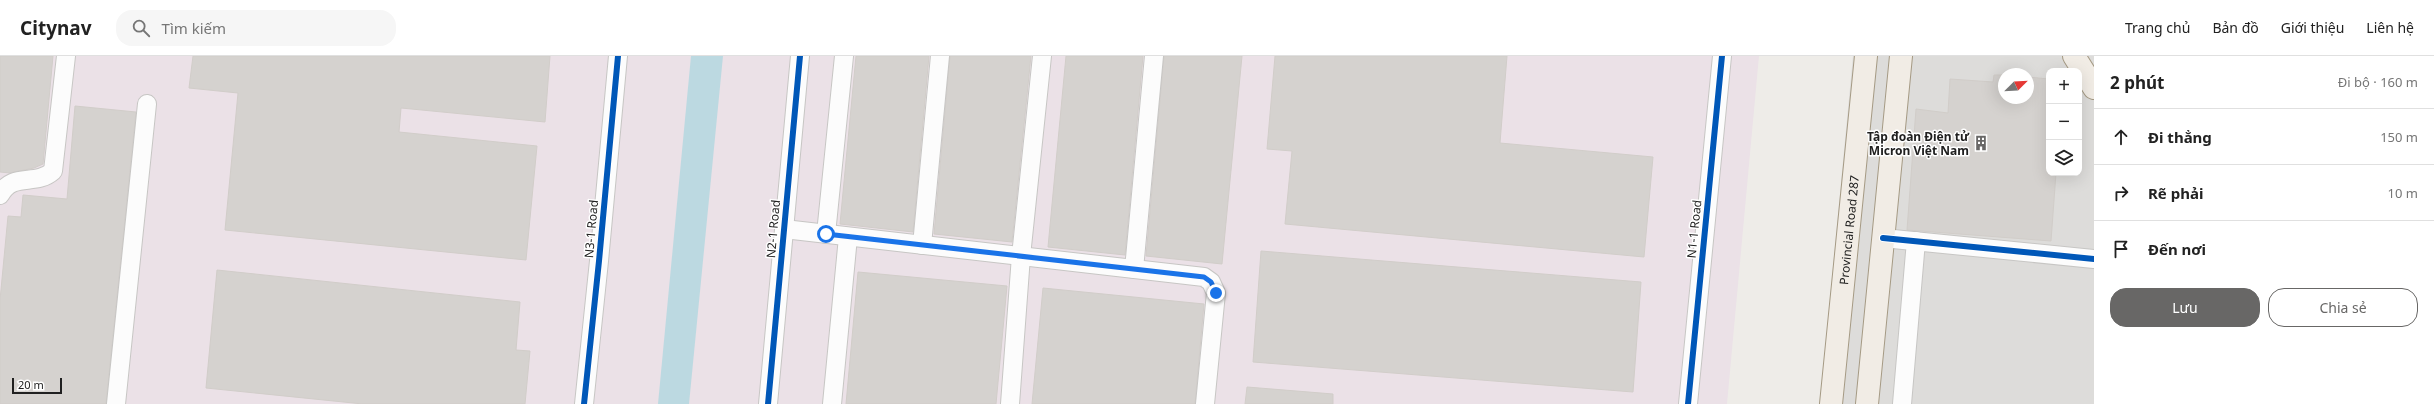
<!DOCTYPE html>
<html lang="vi">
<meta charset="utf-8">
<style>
body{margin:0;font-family:"Noto Sans",sans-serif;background:#f6f6f6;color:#222}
.controls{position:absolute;right:12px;top:12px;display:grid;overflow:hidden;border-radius:8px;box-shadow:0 4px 16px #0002}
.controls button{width:36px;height:36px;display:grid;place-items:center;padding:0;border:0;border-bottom:1px solid #e0e0e0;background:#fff;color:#222;font:20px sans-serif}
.compass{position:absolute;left:1998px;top:12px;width:36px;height:36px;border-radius:50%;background:#fff;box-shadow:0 4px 16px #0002;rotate:66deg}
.scale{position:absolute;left:12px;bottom:10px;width:50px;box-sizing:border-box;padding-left:4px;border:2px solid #202020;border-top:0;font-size:11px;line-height:14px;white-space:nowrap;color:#202020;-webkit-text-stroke:3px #fff;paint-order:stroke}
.stop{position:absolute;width:12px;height:12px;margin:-9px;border:3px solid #1a73e8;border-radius:50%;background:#fff}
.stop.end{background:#1a73e8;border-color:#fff;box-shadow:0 1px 4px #0008}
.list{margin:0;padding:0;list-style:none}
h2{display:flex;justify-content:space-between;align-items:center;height:52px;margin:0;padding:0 16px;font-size:17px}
h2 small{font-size:13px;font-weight:400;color:#767676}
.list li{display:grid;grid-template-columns:26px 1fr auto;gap:12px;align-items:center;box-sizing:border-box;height:56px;padding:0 16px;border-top:1px solid #e0e0e0}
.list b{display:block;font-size:15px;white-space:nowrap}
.list em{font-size:13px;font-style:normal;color:#767676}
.actions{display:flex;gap:8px;padding:12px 16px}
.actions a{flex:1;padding:9px 0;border:1px solid #686766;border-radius:16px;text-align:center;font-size:14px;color:#686766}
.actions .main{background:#686766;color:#fff}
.icon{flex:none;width:22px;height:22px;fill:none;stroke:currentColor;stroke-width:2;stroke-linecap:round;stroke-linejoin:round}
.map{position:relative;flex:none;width:2094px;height:348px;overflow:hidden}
header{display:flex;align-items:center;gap:24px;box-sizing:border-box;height:56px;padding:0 20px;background:#fff;border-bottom:1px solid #e0e0e0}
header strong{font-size:19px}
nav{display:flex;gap:22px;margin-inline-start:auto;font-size:14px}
.search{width:280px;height:36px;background:#f6f6f6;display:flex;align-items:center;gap:10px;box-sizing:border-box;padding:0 14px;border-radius:16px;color:#767676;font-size:15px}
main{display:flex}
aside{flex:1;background:#fff}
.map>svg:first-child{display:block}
</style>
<header>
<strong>Citynav</strong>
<div class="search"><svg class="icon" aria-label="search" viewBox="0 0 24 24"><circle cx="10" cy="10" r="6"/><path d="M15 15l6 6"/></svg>Tìm kiếm</div>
<nav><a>Trang chủ</a><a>Bản đồ</a><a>Giới thiệu</a><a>Liên hệ</a></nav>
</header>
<main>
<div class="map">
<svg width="2094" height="348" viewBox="0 0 2094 348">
<rect width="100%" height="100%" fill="#eeece8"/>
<path fill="#dddcda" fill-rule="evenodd" d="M1853 0H2094V348H1820ZM2049 15H2079V117H2049ZM2004 18H2028V42H2004Z"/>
<polygon fill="#ebe1e7" points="0,0 1759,0 1727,348 0,348"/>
<polygon fill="#bcd9e1" points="691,0 723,0 689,348 658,348"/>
<g fill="#d5d2cf" stroke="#d1cdc9">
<polygon points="0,0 53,0 43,108 34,112 10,117 0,116"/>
<polygon points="193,0 550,0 545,66 401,52 399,76 537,90 526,204 225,174 238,37 189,32"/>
<polygon points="856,0 929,0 913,176 840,168"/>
<polygon points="950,0 1031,0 1012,186 934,178"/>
<polygon points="1066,0 1143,0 1125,199 1048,191"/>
<polygon points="1164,0 1242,0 1222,208 1146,200"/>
<polygon points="1275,0 1507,0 1500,87 1653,101 1644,201 1285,168 1292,95 1267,93"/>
<polygon points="1994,19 2004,19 2004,42 2028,42 2028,21 2049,23 2049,117 2056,117 2051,185 1907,174 1916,53 1948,57 1950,23 1993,26"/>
<polygon points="75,50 136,56 106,348 0,348 0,244 8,160 21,161 23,139 67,143"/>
<polygon points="1261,195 1641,226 1633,336 1253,306"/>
<polygon points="217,214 520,246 516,294 530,295 525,348 363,348 206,332"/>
<polygon points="858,216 1007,230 996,348 846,348"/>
<polygon points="1043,232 1204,248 1195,348 1032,348"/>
<polygon points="1247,331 1333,338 1333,348 1245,348"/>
</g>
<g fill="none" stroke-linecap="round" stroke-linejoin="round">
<g stroke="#c7c6c4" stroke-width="20">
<g id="minor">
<path d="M0 139C13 115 35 131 53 115L66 0"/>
<polyline points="784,173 1204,221 1211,226 1216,237 1205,348"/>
<polyline points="826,178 844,0"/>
<polyline points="1883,182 2094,203"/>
<polyline points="922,189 940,0"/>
<polyline points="1134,213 1154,0"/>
<polyline points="116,348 147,48"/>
<polyline points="584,348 599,205 618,0"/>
<polyline points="768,348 800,0"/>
<polyline points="832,348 848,181"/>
<polyline points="1010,348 1021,200 1042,0"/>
<polyline points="1688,348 1722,0"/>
<polyline points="1902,348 1916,185"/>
</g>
</g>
<g stroke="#a59a84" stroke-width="24">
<g id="major">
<polyline points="2074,0 2094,32"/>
<path id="s1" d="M1831 348 1866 0"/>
<polyline points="1867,348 1901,0"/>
</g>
</g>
<use href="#minor" stroke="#fcfcfc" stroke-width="18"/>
<use href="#major" stroke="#f1ece5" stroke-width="22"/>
<g stroke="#fff" stroke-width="8">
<g id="cycleway">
<polyline points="1883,182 2094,203"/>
<polyline points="584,348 599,205 618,0"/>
<polyline points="768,348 800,0"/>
<polyline points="1688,348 1722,0"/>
</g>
</g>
<use href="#cycleway" stroke="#0057b8" stroke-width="6"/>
</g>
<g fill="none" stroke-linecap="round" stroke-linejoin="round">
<polyline stroke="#1a73e8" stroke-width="5" points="826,178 1204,221 1211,226 1216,237"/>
</g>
<defs>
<g id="building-bare" transform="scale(1.2)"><path d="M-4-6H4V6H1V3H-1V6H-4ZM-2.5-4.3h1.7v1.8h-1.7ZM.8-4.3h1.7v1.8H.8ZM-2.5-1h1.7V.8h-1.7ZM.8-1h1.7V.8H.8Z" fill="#686766" stroke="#fff" stroke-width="2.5" paint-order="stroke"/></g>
</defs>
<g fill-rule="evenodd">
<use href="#building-bare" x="1981" y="87"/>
</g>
<g text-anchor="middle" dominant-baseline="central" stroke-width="3" stroke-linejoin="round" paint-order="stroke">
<g font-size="12" font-weight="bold" fill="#202020" stroke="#fff" text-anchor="end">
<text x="1969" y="80">Tập đoàn Điện tử<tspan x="1969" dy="14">Micron Việt Nam</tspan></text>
</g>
<g font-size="12" fill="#202020" stroke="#fff">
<text transform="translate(591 173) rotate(-85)">N3-1 Road</text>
<text transform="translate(773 173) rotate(-85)">N2-1 Road</text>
<text transform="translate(1694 173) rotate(-84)">N1-1 Road</text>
<text stroke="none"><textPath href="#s1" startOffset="175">Provincial Road 287</textPath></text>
</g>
</g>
</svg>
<div class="controls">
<button>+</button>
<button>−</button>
<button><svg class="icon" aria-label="layers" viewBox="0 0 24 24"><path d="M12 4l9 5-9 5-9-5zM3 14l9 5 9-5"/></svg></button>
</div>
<svg class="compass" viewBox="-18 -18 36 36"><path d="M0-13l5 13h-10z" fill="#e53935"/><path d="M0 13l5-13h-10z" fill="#767676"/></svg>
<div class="scale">20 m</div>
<div class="stop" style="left:826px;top:178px"></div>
<div class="stop end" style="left:1216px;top:237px"></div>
</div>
<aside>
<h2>2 phút<small>Đi bộ · 160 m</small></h2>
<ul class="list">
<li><svg class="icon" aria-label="ahead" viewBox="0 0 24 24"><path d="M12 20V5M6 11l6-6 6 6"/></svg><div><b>Đi thẳng</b></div><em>150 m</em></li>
<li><svg class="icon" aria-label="right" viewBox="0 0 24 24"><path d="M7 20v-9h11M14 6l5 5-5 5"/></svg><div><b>Rẽ phải</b></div><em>10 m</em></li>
<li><svg class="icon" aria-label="arrive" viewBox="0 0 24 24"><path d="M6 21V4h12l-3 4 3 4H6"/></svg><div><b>Đến nơi</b></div></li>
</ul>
<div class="actions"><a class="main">Lưu</a><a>Chia sẻ</a></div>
</aside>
</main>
